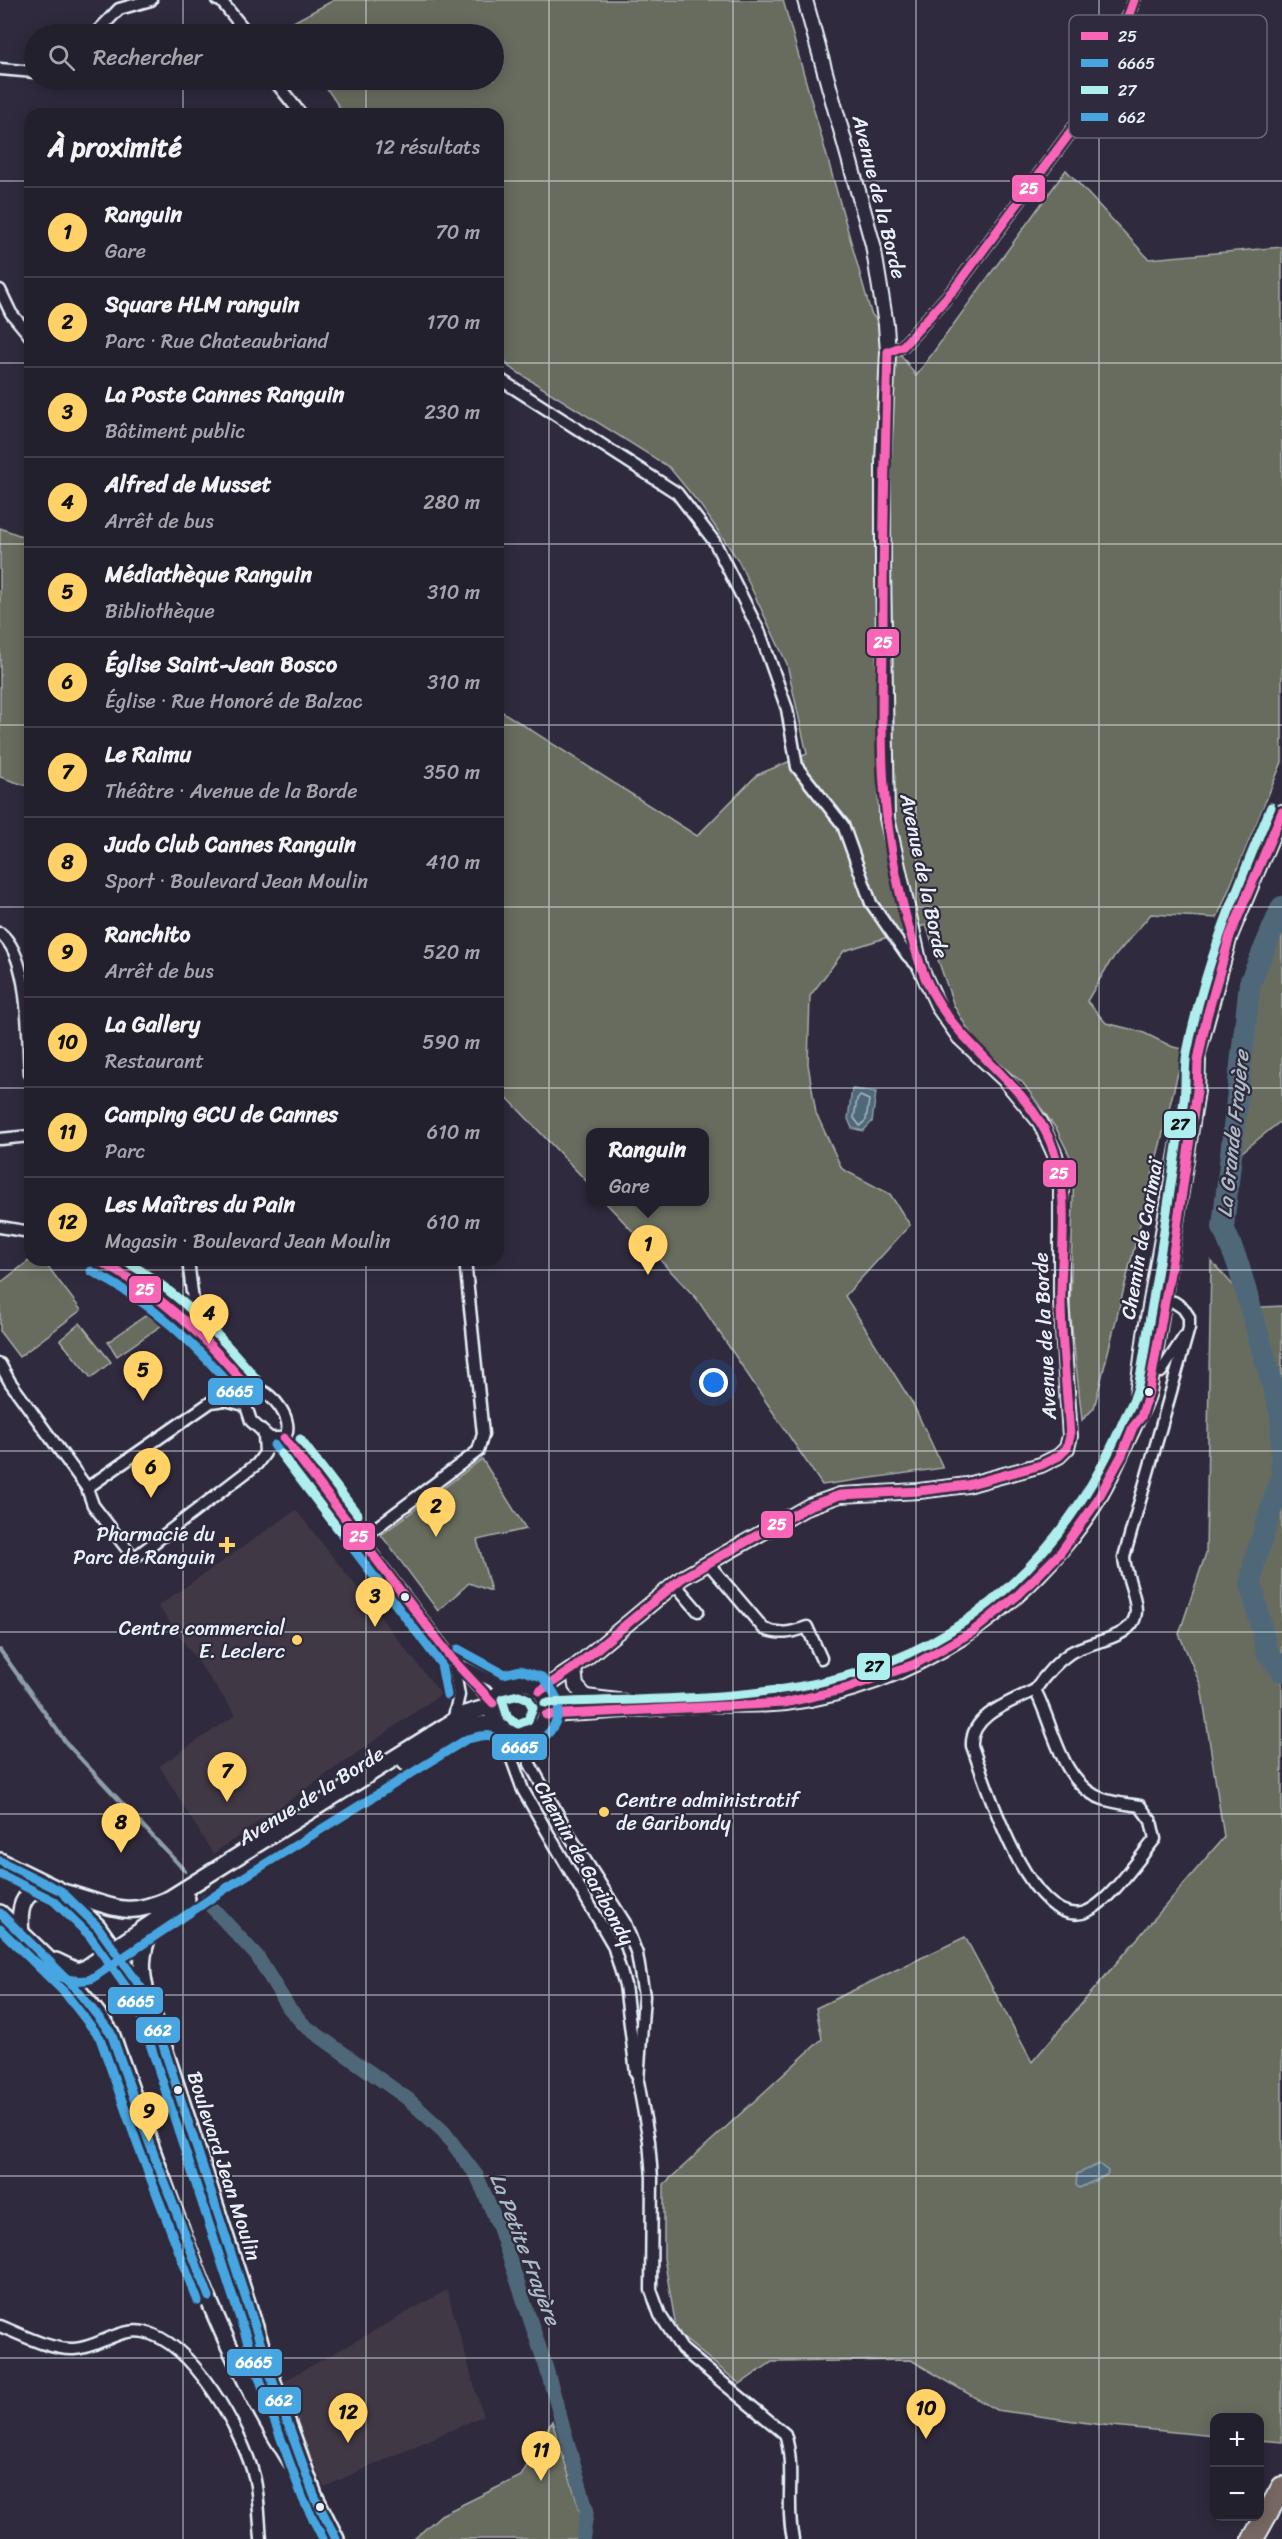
<!DOCTYPE html>
<html lang="fr">
<meta charset="utf-8">
<style>
body{margin:0;font-family:Sriracha,sans-serif;background:#2b2836;color:#f1f3f6}
.controls{position:absolute;right:18px;bottom:18px;display:grid;overflow:hidden;border-radius:12px;box-shadow:0 3px 15px #0003}
.controls button{width:54px;height:54px;display:grid;place-items:center;padding:0;border:0;border-bottom:2px solid #403e4a;background:#23202e;color:#f1f3f6;font:30px sans-serif}
.you{position:absolute;left:714px;top:1383px;width:21px;height:21px;margin:-15px;border:4px solid #fff;border-radius:50%;background:#1a73e8;box-shadow:0 0 0 9px #1a73e833}
.badge{display:grid;place-items:center;width:39px;height:39px;border-radius:50%;background:#ffd166;color:#111;font-size:20px;font-weight:700}
.pin{position:absolute;translate:-50% -50px;filter:drop-shadow(0 2px 3px #0008)}
.pin::after{content:'';position:absolute;top:32px;width:21px;height:18px;background:inherit;clip-path:polygon(0 0,100% 0,50% 100%)}
.popup{position:absolute;left:586px;top:1128px;width:123px;height:78px;box-sizing:border-box;display:grid;place-content:center;border-radius:12px;background:#23202e;filter:drop-shadow(0 2px 4px #0005);font-size:20px;white-space:nowrap;color:#a3a3aa}
.popup b{font-size:22px;color:#f1f3f6}
.popup::after{content:'';position:absolute;left:50%;top:100%;margin-left:-12px;border:12px solid transparent;border-top-color:#23202e}
.list{margin:0;padding:0;list-style:none}
h2{display:flex;justify-content:space-between;align-items:center;height:78px;margin:0;padding:0 24px;font-size:26px}
h2 small{font-size:20px;font-weight:400;color:#a3a3aa}
.list li{display:grid;grid-template-columns:39px 1fr auto;gap:18px;align-items:center;box-sizing:border-box;height:90px;padding:0 24px;border-top:2px solid #403e4a}
.list b{display:block;font-size:22px;white-space:nowrap}
.list p{margin:0;font-size:20px;white-space:nowrap;color:#a3a3aa}
.list em{font-size:20px;font-style:normal;color:#a3a3aa}
.icon{flex:none;width:33px;height:33px;fill:none;stroke:currentColor;stroke-width:2;stroke-linecap:round;stroke-linejoin:round}
.map{position:relative;flex:none;width:1282px;height:2539px;overflow:hidden}
.search{position:absolute;background:#23202e;box-shadow:0 3px 15px #0003;left:24px;top:24px;width:480px;height:66px;display:flex;align-items:center;gap:15px;box-sizing:border-box;padding:0 21px;border-radius:33px;color:#a3a3aa;font-size:22px}
.panel{position:absolute;background:#23202e;box-shadow:0 3px 15px #0003;left:24px;top:108px;width:480px;height:1158px;border-radius:18px}
.map>svg:first-child{display:block}
</style>
<div class="map">
<svg width="1282" height="2539" viewBox="0 0 1282 2539">
<rect width="100%" height="100%" fill="#2f2a3d"/>
<filter id="ink" filterUnits="userSpaceOnUse"><feTurbulence type="fractalNoise" baseFrequency=".0167" numOctaves="2"/><feDisplacementMap in="SourceGraphic" scale="12" xChannelSelector="R" yChannelSelector="G"/><feConvolveMatrix kernelMatrix="1 2 1 2 8 2 1 2 1" color-interpolation-filters="sRGB"/></filter>
<g filter="url(#ink)">
<g fill="#403844">
<polygon points="296,1510 441,1694 213,1854 159,1766 236,1715 158,1606"/>
<polygon points="447,2290 483,2416 324,2487 304,2442 284,2381"/>
</g>
<g fill="#676c5e" stroke="#a8aeab" stroke-width="1.5">
<polygon points="334,0 783,0 871,313 916,376 1066,170 1149,259 1282,247 1282,762 1217,918 1151,914 1110,962 1087,1001 1106,1023 1142,1032 1173,1047 1184,1049 1094,1408 1082,1420 1070,1310 1074,1165 1057,1130 1023,1083 978,1046 954,1006 926,925 844,951 810,996 808,1064 816,1113 842,1169 890,1194 910,1225 845,1296 913,1404 943,1468 822,1485 697,1299 605,1202 705,1202 705,1132 591,1132 591,1186 498,1088 498,709 697,836 757,775 807,754 787,664 738,560 701,506 669,467 509,367 498,350 498,114 344,114 321,80 494,80 494,34 292,34 286,26"/>
<polygon points="0,528 30,539 30,787 0,777"/>
<polygon points="1282,921 1282,1120 1232,1160 1262,970"/>
<polygon points="30,1260 43,1260 81,1310 19,1357 0,1332 0,1283"/>
<polygon points="1211,1261 1241,1294 1261,1307 1282,1306 1282,2442 1260,2440 1260,2418 1214,2418 1214,2436 1102,2425 996,2410 911,2360 772,2362 740,2384 677,2333 664,2258 664,2184 822,2039 816,2008 965,1937 1032,2062 1224,1837 1201,1686 1179,1634 1206,1553"/>
<polygon points="152,1311 162,1325 117,1356 108,1342"/>
<polygon points="80,1323 111,1362 91,1378 60,1340"/>
<polygon points="482,1459 526,1529 477,1540 491,1591 469,1583 438,1611 381,1535"/>
<polygon points="552,2421 583,2520 582,2533 579,2539 414,2539 441,2515 521,2476"/>
</g>
<g fill="#506879" stroke="#8d9fac" stroke-width="1.5">
<polygon points="852,1089 876,1092 872,1122 863,1131 852,1128 848,1119"/>
<polygon points="1099,2164 1108,2171 1107,2175 1079,2188 1076,2185 1077,2174"/>
</g>
<g fill="none" stroke-linecap="round" stroke-linejoin="round">
<polygon stroke="#abbac5" stroke-width="1.5" points="860,1096 869,1100 866,1120 860,1126 854,1118 857,1099"/>
<polyline stroke="#8d9fac" stroke-width="4" points="0,1650 67,1744 185,1871"/>
<polyline stroke="#506879" stroke-width="14" points="206,1901 257,1956 289,2008 305,2026 408,2099 444,2132 477,2176 499,2227 546,2367 587,2510 583,2539"/>
<polyline stroke="#506879" stroke-width="22" points="1282,907 1250,983 1223,1227 1238,1264 1281,1415 1282,1475 1254,1563 1251,1583 1267,1652 1282,1671"/>
<g stroke="#e8f1f8" stroke-width="15">
<g id="minor">
<polyline points="217,0 221,1 248,34"/>
<polyline points="95,34 119,9 151,0"/>
<polyline points="0,69 34,72"/>
<polyline points="274,80 301,114"/>
<polyline points="0,290 11,313 30,336"/>
<polyline points="888,352 903,346 955,288 1078,122 1107,76 1134,0"/>
<polyline points="498,378 677,493 714,541 760,633 787,709 797,767 843,825 871,903 907,955 921,969"/>
<path d="M0 933C31 957 27 1037 30 1074"/>
<polyline points="0,1139 30,1136"/>
<polyline points="0,1227 30,1232"/>
<path d="M97 1260C159 1289 207 1337 250 1390"/>
<polyline points="186,1320 194,1309 188,1260"/>
<polyline points="0,1364 10,1382 87,1488 93,1505 134,1558 257,1464 265,1453 264,1435"/>
<polyline points="1161,1372 1184,1337"/>
<path d="M256 1389C273 1392 296 1422 284 1438H270L251 1421 244 1400 250 1390Z"/>
<polyline points="284,1438 452,1659 493,1703"/>
<polyline points="87,1488 211,1402 225,1400 244,1405"/>
<polyline points="361,1539 478,1451 483,1434 465,1260"/>
<path d="M708 1563 764 1629C780 1635 791 1633 807 1627L821 1658"/>
<polyline points="675,1584 698,1611"/>
<polyline points="453,1662 459,1695 453,1721"/>
<polyline points="465,1667 504,1687"/>
<path d="M1035 1690C1011 1702 970 1715 972 1746 986 1784 1028 1924 1082 1913 1106 1908 1139 1858 1155 1839L1151 1821 1140 1806C1128 1804 1114 1803 1103 1799 1060 1784 1054 1725 1035 1690 1045 1675 1055 1663 1070 1653 1090 1640 1135 1640 1136 1611 1136 1593 1125 1575 1124 1557L1189 1328V1317L1183 1308 1174 1302 1159 1300"/>
<polyline points="510,1735 507,1746 523,1790 613,1945 625,1985 636,2073"/>
<path d="M525 1736 530 1764 571 1838 625 1923 637 1954 644 1996 638 2081 649 2141 652 2178 651 2290 660 2315 682 2349 785 2434C796 2469 785 2504 793 2539"/>
<path d="M0 2326C22 2335 50 2350 74 2349 98 2348 119 2327 144 2332 193 2342 242 2431 254 2476 259 2496 259 2518 261 2539"/>
</g>
</g>
<g stroke="#e8f1f8" stroke-width="18">
<g id="tertiary">
<polyline points="1133,1425 1145,1335 1188,1090 1230,936 1282,812"/>
<polyline points="574,1668 576,1686 586,1697 626,1702 636,1707"/>
<circle cx="519" cy="1709" r="27"/>
<polyline points="540,1691 574,1668 682,1578 809,1506 840,1495 919,1491 967,1485 1041,1465 1059,1456 1067,1448 1070,1436 1061,1301 1061,1185 1055,1155 1040,1122 1005,1080 960,1038 939,1008 921,969 887,818 883,569 883,463 888,352 886,325 873,245 805,0"/>
<path d="M546 1715C597 1713 648 1708 700 1705 727 1704 760 1706 786 1703 913 1686 1024 1612 1094 1506 1110 1482 1120 1455 1133 1429 1139 1415 1144 1408 1149 1392L1197 1091 1198 1060"/>
</g>
</g>
<g stroke="#e8f1f8" stroke-width="20">
<g id="secondary">
<polyline points="406,1763 463,1727 495,1723"/>
<polyline points="0,1861 61,1891 98,1927 147,1996 276,2391 314,2495 336,2539"/>
<path d="M0 1913C39 1950 82 1988 111 2033 164 2181 213 2344 300 2475"/>
<path d="M21 1933C12 1855 86 1906 124 1909 139 1911 155 1905 169 1899L465 1714 492 1706"/>
<polyline points="56,1961 77,1971 86,1968 187,1899"/>
<path d="M145 1987C139 1964 143 1944 154 1924"/>
</g>
</g>
<g stroke="#e8f1f8" stroke-width="24">
<polyline id="motorway" points="1253,2539 1282,2487"/>
</g>
<use href="#minor" stroke="#2f2a3d" stroke-width="10"/>
<use href="#tertiary" stroke="#2f2a3d" stroke-width="14"/>
<use href="#secondary" stroke="#2f2a3d" stroke-width="15"/>
<use href="#motorway" stroke="#776864" stroke-width="20"/>
<g stroke="#2f2a3d" stroke-width="14">
<g id="bus-1">
<polyline points="888,352 903,346 955,288 1078,122 1107,76 1134,0"/>
<path d="M97 1260C159 1292 206 1337 250 1390"/>
<polyline points="284,1438 452,1659 493,1703"/>
<path d="M540 1691 574 1668 682 1578 809 1506 840 1495 919 1491 967 1485 1041 1465 1059 1456 1067 1448 1070 1436C1067 1392 1062 1349 1061 1305 1060 1252 1072 1192 1050 1141 1020 1072 946 1044 920 964 901 907 888 845 884 785 880 734 883 683 883 631 883 538 885 445 888 352"/>
<polyline points="546,1715 784,1703 845,1689 915,1664 972,1632 1018,1595 1060,1553 1095,1504 1122,1455 1133,1427 1141,1417 1149,1392 1171,1267 1197,1091 1198,1060 1207,1016 1230,936 1282,812"/>
</g>
</g>
<g stroke="#2f2a3d" stroke-width="14">
<g id="bus-2">
<path d="M91 1271C152 1302 198 1346 241 1398"/>
<polyline points="274,1445 441,1664 447,1695"/>
<polyline points="0,1874 54,1901 89,1935 136,2001 265,2395 303,2499 323,2539"/>
<polyline points="0,1929 65,1993 100,2038 138,2146 198,2301"/>
<path d="M34 1961C52 1973 68 1985 91 1979L228 1887 467 1739C473 1738 485 1734 491 1736 501 1739 506 1748 521 1747 543 1747 566 1720 556 1697 553 1690 547 1683 542 1677L520 1670 504 1674 458 1649"/>
</g>
</g>
<g stroke="#2f2a3d" stroke-width="14">
<g id="bus-3">
<path d="M123 1260C177 1290 220 1335 259 1382"/>
<polyline points="300,1439 358,1515"/>
<polyline points="281,1454 339,1530"/>
<polygon points="519,1695 528,1699 533,1708 528,1720 518,1724 508,1718 502,1699"/>
<path d="M545 1703C640 1698 746 1702 838 1678 971 1645 1067 1550 1121 1426 1126 1413 1133 1404 1137 1390 1144 1364 1146 1337 1151 1311 1163 1241 1173 1170 1184 1100 1186 1084 1184 1068 1187 1053 1204 965 1237 889 1271 807"/>
</g>
</g>
<g stroke="#2f2a3d" stroke-width="14">
<g id="bus-4">
<polyline points="0,1861 61,1891 98,1927 147,1996 276,2391 314,2495 336,2539"/>
<polyline points="0,1913 73,1985 111,2033 149,2142 209,2297"/>
</g>
</g>
<use href="#bus-1" stroke="#fa66b7" stroke-width="9"/>
<use href="#bus-2" stroke="#47a6e1" stroke-width="9"/>
<use href="#bus-3" stroke="#afeeee" stroke-width="9"/>
<use href="#bus-4" stroke="#47a6e1" stroke-width="9"/>
</g>
</g>
<path fill="none" stroke="#e8f1f8" stroke-width="1.5" stroke-opacity="0.55" d="M183 0V34M366 0V34M549 0V2539M733 0V2539M916 0V2539M1099 0V2539M183 80V114M366 80V114M0 181H30M498 181H1282M0 363H30M498 363H1282M0 544H30M498 544H1282M0 725H30M498 725H1282M0 907H30M498 907H1282M0 1088H30M498 1088H1282M183 1260V2539M366 1260V2539M0 1270H1282M0 1451H1282M0 1632H1282M0 1814H1282M0 1995H1282M0 2176H1282M0 2358H1282"/>
<g fill="#e8f1f8" stroke="#2f2a3d" stroke-width="2">
<circle cx="1149" cy="1392" r="5"/>
<circle cx="405" cy="1597" r="5"/>
<circle cx="178" cy="2090" r="5"/>
<circle cx="320" cy="2507" r="5"/>
</g>
<g fill="#ffd166" stroke="#2f2a3d" stroke-width="2">
<path d="M224 1536h6v6h6v6h-6v6h-6v-6h-6v-6h6z"/>
<circle cx="297" cy="1640" r="6"/>
<circle cx="604" cy="1812" r="6"/>
</g>
<g text-anchor="middle" dominant-baseline="central" stroke-width="4.5" stroke-linejoin="round" paint-order="stroke">
<g font-size="20" fill="#e8f1f8" stroke="#2f2a3d">
<text transform="translate(879 197) rotate(76)">Avenue de la Borde</text>
<text transform="translate(924 876) rotate(78)">Avenue de la Borde</text>
<text transform="translate(1142 1239) rotate(-80)">Chemin de Carimaï</text>
<text transform="translate(1045 1336) rotate(-93)">Avenue de la Borde</text>
<text transform="translate(311 1796) rotate(-32)">Avenue de la Borde</text>
<text transform="translate(584 1863) rotate(61)">Chemin de Garibondy</text>
<text transform="translate(224 2166) rotate(72)">Boulevard Jean Moulin</text>
</g>
<g font-size="20" fill="#e8f1f8" stroke="#2f2a3d" text-anchor="end">
<text x="215" y="1534">Pharmacie du<tspan x="215" dy="23">Parc de Ranguin</tspan></text>
<text x="285" y="1628">Centre commercial<tspan x="285" dy="23">E. Leclerc</tspan></text>
<text x="616" y="1800" text-anchor="start">Centre administratif<tspan x="616" dy="23">de Garibondy</tspan></text>
</g>
<g font-size="21" font-style="italic" fill="#abbac5" stroke="#2f2a3d">
<text transform="translate(1233 1134) rotate(-84)">La Grande Frayère</text>
<text transform="translate(525 2249) rotate(69)">La Petite Frayère</text>
</g>
</g>
<rect x="1069" y="15" width="198" height="123" rx="9" fill="#2f2a3d" stroke="#666675" stroke-width="1.5"/>
<rect x="1081" y="32" width="27" height="8" fill="#fa66b7"/>
<rect x="1081" y="59" width="27" height="8" fill="#47a6e1"/>
<rect x="1081" y="86" width="27" height="8" fill="#afeeee"/>
<rect x="1081" y="113" width="27" height="8" fill="#47a6e1"/>
<g font-size="16" fill="#e8f1f8">
<text x="1118" y="42">25</text>
<text x="1118" y="69">6665</text>
<text x="1118" y="96">27</text>
<text x="1118" y="123">662</text>
</g>
<g stroke="#2f2a3d" stroke-width="2">
<rect x="1011" y="174" width="35" height="29" rx="6" fill="#fa66b7"/>
<rect x="866" y="628" width="34" height="29" rx="6" fill="#fa66b7"/>
<rect x="1163" y="1110" width="34" height="29" rx="6" fill="#afeeee"/>
<rect x="1042" y="1159" width="35" height="29" rx="6" fill="#fa66b7"/>
<rect x="128" y="1275" width="34" height="29" rx="6" fill="#fa66b7"/>
<rect x="207" y="1377" width="57" height="29" rx="6" fill="#47a6e1"/>
<rect x="760" y="1510" width="34" height="29" rx="6" fill="#fa66b7"/>
<rect x="342" y="1522" width="34" height="29" rx="6" fill="#fa66b7"/>
<rect x="856" y="1652" width="35" height="29" rx="6" fill="#afeeee"/>
<rect x="491" y="1733" width="57" height="28" rx="6" fill="#47a6e1"/>
<rect x="107" y="1986" width="57" height="29" rx="6" fill="#47a6e1"/>
<rect x="135" y="2016" width="46" height="28" rx="6" fill="#47a6e1"/>
<rect x="226" y="2348" width="57" height="29" rx="6" fill="#47a6e1"/>
<rect x="257" y="2386" width="45" height="29" rx="6" fill="#47a6e1"/>
</g>
<g font-size="16" text-anchor="middle" font-weight="bold" fill="#fff">
<text x="1029" y="194">25</text>
<text x="883" y="648">25</text>
<text x="1059" y="1179">25</text>
<text x="145" y="1295">25</text>
<text x="235" y="1397">6665</text>
<text x="777" y="1530">25</text>
<text x="359" y="1542">25</text>
<text x="520" y="1753">6665</text>
<text x="136" y="2007">6665</text>
<text x="158" y="2036">662</text>
<text x="254" y="2368">6665</text>
<text x="279" y="2406">662</text>
</g>
<g font-size="16" text-anchor="middle" font-weight="bold" fill="#111">
<text x="1180" y="1130">27</text>
<text x="874" y="1672">27</text>
</g>
</svg>
<div class="controls">
<button>+</button>
<button>−</button>
</div>
<div class="you"></div>
<div class="pin badge" style="left:648px;top:1275px">1</div>
<div class="popup"><b>Ranguin</b>Gare</div>
<div class="pin badge" style="left:436px;top:1537px">2</div>
<div class="pin badge" style="left:375px;top:1627px">3</div>
<div class="pin badge" style="left:209px;top:1344px">4</div>
<div class="pin badge" style="left:143px;top:1401px">5</div>
<div class="pin badge" style="left:151px;top:1498px">6</div>
<div class="pin badge" style="left:227px;top:1802px">7</div>
<div class="pin badge" style="left:121px;top:1853px">8</div>
<div class="pin badge" style="left:149px;top:2142px">9</div>
<div class="pin badge" style="left:926px;top:2439px">10</div>
<div class="pin badge" style="left:541px;top:2481px">11</div>
<div class="pin badge" style="left:348px;top:2443px">12</div>
<div class="search"><svg class="icon" aria-label="search" viewBox="0 0 24 24"><circle cx="10" cy="10" r="6"/><path d="M15 15l6 6"/></svg>Rechercher</div>
<section class="panel">
<h2>À proximité<small>12 résultats</small></h2>
<ul class="list">
<li><span class="badge">1</span><div><b>Ranguin</b><p>Gare</p></div><em>70 m</em></li>
<li><span class="badge">2</span><div><b>Square HLM ranguin</b><p>Parc · Rue Chateaubriand</p></div><em>170 m</em></li>
<li><span class="badge">3</span><div><b>La Poste Cannes Ranguin</b><p>Bâtiment public</p></div><em>230 m</em></li>
<li><span class="badge">4</span><div><b>Alfred de Musset</b><p>Arrêt de bus</p></div><em>280 m</em></li>
<li><span class="badge">5</span><div><b>Médiathèque Ranguin</b><p>Bibliothèque</p></div><em>310 m</em></li>
<li><span class="badge">6</span><div><b>Église Saint-Jean Bosco</b><p>Église · Rue Honoré de Balzac</p></div><em>310 m</em></li>
<li><span class="badge">7</span><div><b>Le Raimu</b><p>Théâtre · Avenue de la Borde</p></div><em>350 m</em></li>
<li><span class="badge">8</span><div><b>Judo Club Cannes Ranguin</b><p>Sport · Boulevard Jean Moulin</p></div><em>410 m</em></li>
<li><span class="badge">9</span><div><b>Ranchito</b><p>Arrêt de bus</p></div><em>520 m</em></li>
<li><span class="badge">10</span><div><b>La Gallery</b><p>Restaurant</p></div><em>590 m</em></li>
<li><span class="badge">11</span><div><b>Camping GCU de Cannes</b><p>Parc</p></div><em>610 m</em></li>
<li><span class="badge">12</span><div><b>Les Maîtres du Pain</b><p>Magasin · Boulevard Jean Moulin</p></div><em>610 m</em></li>
</ul>
</section>
</div>
